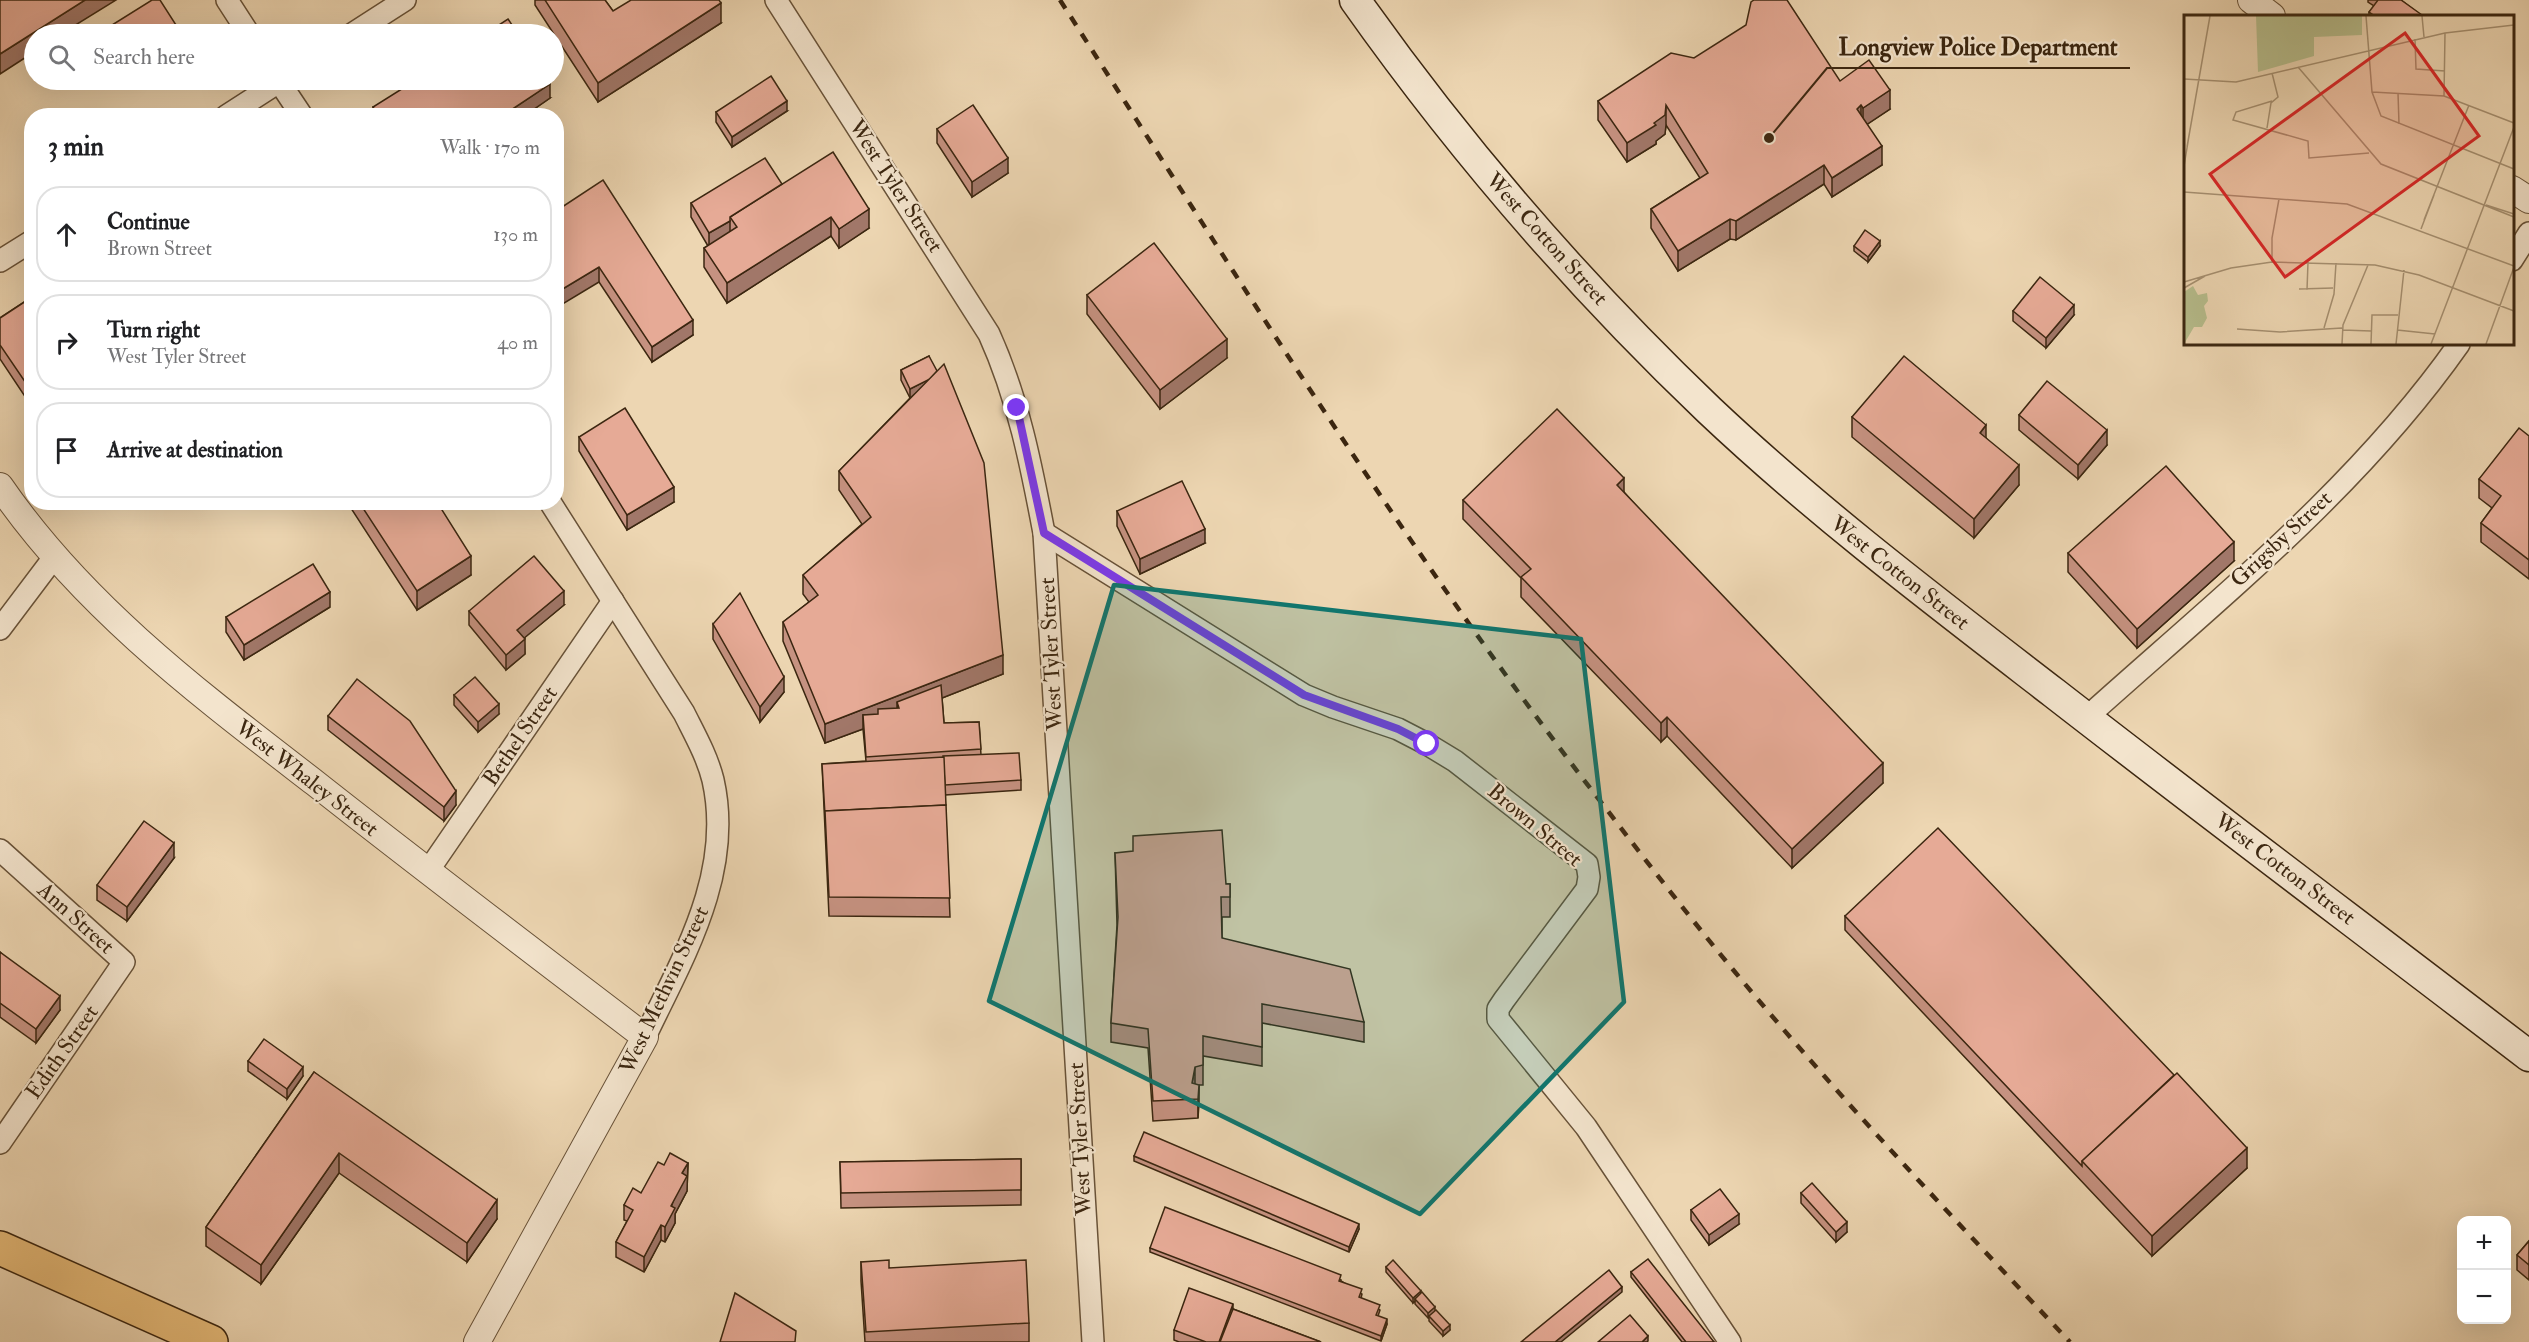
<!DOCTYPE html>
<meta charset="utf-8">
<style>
body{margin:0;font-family:"IM FELL Double Pica",serif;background:#f6f6f6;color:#202124}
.controls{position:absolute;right:18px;bottom:18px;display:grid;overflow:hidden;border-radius:12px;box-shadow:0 6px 24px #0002}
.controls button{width:54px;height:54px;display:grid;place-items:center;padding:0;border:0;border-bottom:2px solid #e0e0e0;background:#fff;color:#202124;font:30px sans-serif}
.stop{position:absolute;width:18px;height:18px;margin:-14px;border:4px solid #7c3aed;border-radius:50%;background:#fff}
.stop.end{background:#7c3aed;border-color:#fff;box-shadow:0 2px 6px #0008}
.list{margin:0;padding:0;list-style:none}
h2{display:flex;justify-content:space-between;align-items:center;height:78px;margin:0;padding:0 24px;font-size:26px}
h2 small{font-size:20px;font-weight:400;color:#757577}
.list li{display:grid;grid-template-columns:39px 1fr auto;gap:18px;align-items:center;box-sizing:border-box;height:96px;margin:0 12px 12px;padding:0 12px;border:2px solid #e0e0e0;border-radius:24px}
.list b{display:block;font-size:22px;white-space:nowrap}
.list p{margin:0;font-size:20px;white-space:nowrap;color:#757577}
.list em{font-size:20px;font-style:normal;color:#757577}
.icon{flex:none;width:33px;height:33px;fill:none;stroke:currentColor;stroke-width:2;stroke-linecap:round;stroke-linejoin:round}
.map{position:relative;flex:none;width:2529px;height:1342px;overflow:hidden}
.search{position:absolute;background:#fff;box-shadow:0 6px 24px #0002;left:24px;top:24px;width:540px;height:66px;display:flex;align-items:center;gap:15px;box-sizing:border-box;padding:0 21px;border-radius:33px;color:#757577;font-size:22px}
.panel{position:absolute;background:#fff;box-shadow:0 6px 24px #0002;left:24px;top:108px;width:540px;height:402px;border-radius:24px}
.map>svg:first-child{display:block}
</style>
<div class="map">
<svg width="2529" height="1342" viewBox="0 0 2529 1342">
<rect width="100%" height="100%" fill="#edd6b2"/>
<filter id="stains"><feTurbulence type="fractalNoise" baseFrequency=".00333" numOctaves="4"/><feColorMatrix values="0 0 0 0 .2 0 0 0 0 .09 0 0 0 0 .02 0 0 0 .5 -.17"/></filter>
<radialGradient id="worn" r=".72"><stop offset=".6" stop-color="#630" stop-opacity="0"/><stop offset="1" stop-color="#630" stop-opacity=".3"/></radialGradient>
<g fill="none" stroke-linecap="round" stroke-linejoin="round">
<g stroke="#685238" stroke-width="24">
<g id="minor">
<polyline points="227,0 249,34"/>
<path d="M776 0 989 334C1018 398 1031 464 1044 533L1093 1342"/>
<polyline points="352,34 405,0"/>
<polyline points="278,80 302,116"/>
<polyline points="226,116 282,80"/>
<polyline points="2512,260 2529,233"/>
<polyline points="0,261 32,241"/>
<path d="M550 502 684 713C695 735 707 756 713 780 734 873 683 957 645 1037"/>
<polyline points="1044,533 1304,695 1333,707 1398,729 1427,744 1455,761 1587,864 1589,877 1587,889 1504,1000 1498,1009 1498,1019 1586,1127 1730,1342"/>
<polyline points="0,629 55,556"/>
<path d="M2086 718C2216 601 2358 488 2459 344"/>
<polyline points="0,850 124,962 0,1143"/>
<polyline points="428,871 613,601"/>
</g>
</g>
<g stroke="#685238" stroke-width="28">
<g id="tertiary">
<polyline points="2251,0 2272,16"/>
<polyline points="2512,189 2529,200"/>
<path d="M0 486C83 607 201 695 315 783 424 869 535 953 645 1037L477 1342"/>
</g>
</g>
<g stroke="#3b2610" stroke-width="33">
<path id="secondary" d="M1355 0C1459 147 1578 285 1709 410 1817 512 1936 602 2054 693 2211 815 2371 935 2529 1056"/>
</g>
<g stroke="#3b2610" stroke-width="36">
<polyline id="primary" points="0,1248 211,1342"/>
</g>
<use href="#minor" stroke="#f3e4cd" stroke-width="21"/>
<use href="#tertiary" stroke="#f3e4cd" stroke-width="26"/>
<use href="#secondary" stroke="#f3e4cd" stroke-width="30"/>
<use href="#primary" stroke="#e6bb79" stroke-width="33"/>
<path stroke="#3b2610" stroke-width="4.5" stroke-dasharray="10 10" stroke-linecap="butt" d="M1060 0C1235 273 1405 550 1604 806 1647 862 1690 918 1735 972 1841 1100 1956 1221 2070 1342"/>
</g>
<g fill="#c69281" stroke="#3b2610" stroke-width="1.5">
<polygon points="535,0 605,0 613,11 721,23 598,102 535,5"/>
<polygon points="2368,0 2401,0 2422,16 2369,16 2369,12 2374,6 2368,2"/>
<polygon points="112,25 176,34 112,34"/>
<polygon points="1694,58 1840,81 1890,109 1867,124 1882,165 1832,197 1824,184 1736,240 1730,239 1678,271 1651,228 1651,209 1700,178 1666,125 1665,134 1656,141 1656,144 1627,162 1598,120 1598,101"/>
<polygon points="550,98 524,116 373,116 373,107"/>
<polygon points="787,111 732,147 716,122 716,112"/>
<polygon points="937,129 1008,173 972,197 937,143"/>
<polygon points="782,184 869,228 839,248 831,236 727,303 704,267 704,248 708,246 691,217 691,203"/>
<polygon points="556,211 693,335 652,362 599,282"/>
<polygon points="1854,246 1880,246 1868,262 1854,251"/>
<polygon points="1087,295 1227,358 1160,409 1087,314"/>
<polygon points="32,297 32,407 0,359 0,318"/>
<polygon points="2013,311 2074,315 2046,348 2013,321"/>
<polygon points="929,356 1003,674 942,698 944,723 979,722 981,755 1021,780 1021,790 945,795 950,917 829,916 822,764 866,761 863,729 825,743 783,641 783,622 809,602 803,594 803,575 862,524 839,490 839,471 910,398 901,380 901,370"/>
<polygon points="2019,415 2107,445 2078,479 2019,430"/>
<polygon points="1852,417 1986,438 2019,485 1974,538 1852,437"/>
<polygon points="2529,436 2529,579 2481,542 2481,523 2492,508 2479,498 2479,479"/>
<polygon points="579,437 674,502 627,530 579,451"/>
<polygon points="1624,492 1883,783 1792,868 1667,736 1661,742 1521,597 1521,578 1463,519 1463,500"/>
<polygon points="347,502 437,502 471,575 417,610"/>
<polygon points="1117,511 1205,543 1140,574 1117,526"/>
<polygon points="2068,553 2234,561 2137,648 2068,572"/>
<polygon points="564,605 524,638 525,654 506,670 469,625 469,611"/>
<polygon points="330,607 244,660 226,632 226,617"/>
<polygon points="713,624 784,692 760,722 713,639"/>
<polygon points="454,695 499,714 478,732 454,705"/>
<polygon points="328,716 456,805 444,821 328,730"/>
<polygon points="1115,853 1226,884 1230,884 1230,917 1222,917 1222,938 1364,1022 1364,1042 1262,1023 1262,1066 1203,1056 1203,1085 1199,1085 1198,1118 1153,1121 1148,1048 1111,1042 1111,1023 1117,925"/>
<polygon points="174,858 127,921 97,900 97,885"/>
<polygon points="1845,916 2247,1168 2152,1256 1845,930"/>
<polygon points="0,952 60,1010 36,1043 0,1017"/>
<polygon points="248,1061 303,1076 287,1099 248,1071"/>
<polygon points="314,1072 497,1219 467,1262 339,1173 261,1284 206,1246 206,1227"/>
<polygon points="1134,1156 1359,1229 1349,1252 1134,1161"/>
<polygon points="1021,1159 1021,1205 841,1208 840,1162"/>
<polygon points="688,1163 687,1191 675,1214 675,1223 665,1242 661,1240 644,1272 616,1257 616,1242 627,1221 624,1220 624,1205 641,1193 664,1165"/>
<polygon points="1801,1193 1847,1232 1836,1242 1801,1203"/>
<polygon points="1691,1210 1739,1224 1709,1245 1691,1220"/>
<polygon points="2529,1241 2529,1280 2517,1270 2517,1255"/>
<polygon points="1150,1248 1341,1280 1341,1281 1362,1294 1361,1298 1380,1310 1378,1316 1387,1324 1381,1341 1150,1252"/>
<polygon points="861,1262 889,1268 1029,1323 1029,1342 865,1342 861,1281"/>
<polygon points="1386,1267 1421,1293 1435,1311 1450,1330 1443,1336 1429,1321 1429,1317 1428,1318 1415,1304 1415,1301 1413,1303 1386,1272"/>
<polygon points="1631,1272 1714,1342 1682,1342 1631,1277"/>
<polygon points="1233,1309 1321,1342 1179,1342 1174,1340 1174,1330"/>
</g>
<g fill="#a17769" stroke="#3b2610" stroke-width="1.5">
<polygon points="85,0 116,0 61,34 34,34 34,52 0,74 0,54"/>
<polygon points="721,3 721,23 598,102 598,83"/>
<polygon points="176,25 176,34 161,34"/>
<polygon points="550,84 550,98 524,116 502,116"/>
<polygon points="1890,90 1890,109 1863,127 1863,108"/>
<polygon points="787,101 787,111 732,147 732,137"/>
<polygon points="1666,105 1666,125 1665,134 1656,141 1656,144 1627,162 1627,143 1654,123"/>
<polygon points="1861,105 1861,125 1857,109"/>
<polygon points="1882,146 1882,165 1832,197 1832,178"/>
<polygon points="1008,158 1008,173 972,197 972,182"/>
<polygon points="1824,165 1824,184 1736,240 1736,221"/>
<polygon points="869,209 869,228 839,248 839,229"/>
<polygon points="831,217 831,236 727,303 727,283"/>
<polygon points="1730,219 1730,239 1678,271 1678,251"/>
<polygon points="730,221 730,235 709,248 709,233"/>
<polygon points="1880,241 1880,246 1868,262 1868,257"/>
<polygon points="599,267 599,282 556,308 556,293"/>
<polygon points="2074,305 2074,315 2046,348 2046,338"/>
<polygon points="693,320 693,335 652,362 652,347"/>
<polygon points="1227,339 1227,358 1160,409 1160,390"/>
<polygon points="939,374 910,398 910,389"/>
<polygon points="1986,425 1986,444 1980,433"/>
<polygon points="2107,430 2107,445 2078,479 2078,465"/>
<polygon points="2019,465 2019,485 1974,538 1974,519"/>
<polygon points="1624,478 1624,497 1617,485"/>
<polygon points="674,487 674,502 627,530 627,515"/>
<polygon points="1205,529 1205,543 1140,574 1140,559"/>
<polygon points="2234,542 2234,561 2137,648 2137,629"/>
<polygon points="471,556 471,575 417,610 417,591"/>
<polygon points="564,591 564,605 517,644 517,630"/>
<polygon points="330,592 330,607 244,660 244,645"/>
<polygon points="525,639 525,654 506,670 506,655"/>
<polygon points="1003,655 1003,674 899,715 897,702 897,715 863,715 863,729 825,743 825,724"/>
<polygon points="784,677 784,692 760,722 760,707"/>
<polygon points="499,704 499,714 478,732 478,722"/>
<polygon points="1667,717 1667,736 1661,742 1661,723"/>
<polygon points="1883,763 1883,783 1792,868 1792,849"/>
<polygon points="456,791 456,805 444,821 444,807"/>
<polygon points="174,843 174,858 127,921 127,907"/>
<polygon points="60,996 60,1010 36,1043 36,1029"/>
<polygon points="303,1067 303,1076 287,1099 287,1089"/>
<polygon points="1195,1067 1195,1086 1192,1083"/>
<polygon points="1199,1085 1199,1104 1198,1118 1198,1099"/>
<polygon points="2247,1148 2247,1168 2152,1256 2152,1236"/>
<polygon points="339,1153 339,1173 261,1284 261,1265"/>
<polygon points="688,1163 687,1191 675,1214 675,1223 665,1242 665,1227 682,1173"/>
<polygon points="497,1200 497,1219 467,1262 467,1243"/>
<polygon points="1739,1214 1739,1224 1709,1245 1709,1235"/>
<polygon points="1847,1222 1847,1232 1836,1242 1836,1232"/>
<polygon points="1359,1224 1359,1229 1349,1252 1349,1247"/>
<polygon points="661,1225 661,1240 644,1272 644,1257"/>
<polygon points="1622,1287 1622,1292 1561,1342 1555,1342"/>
<polygon points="1421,1291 1421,1296 1415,1299 1415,1301 1413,1303 1413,1298"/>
<polygon points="1233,1304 1233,1314 1222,1342 1219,1342"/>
<polygon points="1435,1307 1435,1312 1429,1316 1428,1318 1428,1313"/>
<polygon points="1387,1319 1387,1324 1381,1341 1381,1336"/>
<polygon points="1450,1325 1450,1330 1443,1336 1443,1331"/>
<polygon points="1648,1336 1648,1341 1647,1342 1642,1342"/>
</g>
<g fill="#e6aa96" stroke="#3b2610" stroke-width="1.5">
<polygon points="0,0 85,0 0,54"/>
<polygon points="152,0 160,0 176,25 161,34 118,34 112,25"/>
<polygon points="545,0 605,0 613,11 631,0 719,0 721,3 598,83"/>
<polygon points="1754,0 1787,0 1840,81 1869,60 1890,90 1863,108 1861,105 1857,109 1882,146 1832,178 1824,165 1736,221 1730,219 1678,251 1651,209 1708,173 1666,105 1665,115 1654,123 1656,125 1627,143 1598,101 1671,53 1694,58 1746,25 1751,2"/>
<polygon points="2378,0 2401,0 2422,15 2421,16 2375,16 2369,12"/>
<polygon points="508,19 518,34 485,34"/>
<polygon points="771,76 787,101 732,137 716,112"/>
<polygon points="416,80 548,80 550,84 502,116 379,116 373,107"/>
<polygon points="973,105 1008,158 972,182 937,129"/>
<polygon points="833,152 869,209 839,229 831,217 727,283 704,248 737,227 730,217"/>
<polygon points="765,158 782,184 730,217 730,221 709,233 691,203"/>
<polygon points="603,180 693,320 652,347 599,267 556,293 556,211"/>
<polygon points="1865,230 1880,241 1868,257 1854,246"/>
<polygon points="1154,243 1227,339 1160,390 1087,295"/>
<polygon points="2040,277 2074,305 2046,338 2013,311"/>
<polygon points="32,297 32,392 0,345 0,318"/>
<polygon points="929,356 937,371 930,379 910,389 901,370"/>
<polygon points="1904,356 1986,425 1980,433 2019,465 1974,519 1852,417"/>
<polygon points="944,364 984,463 1003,655 825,724 783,622 818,595 803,575 871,517 839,471"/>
<polygon points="2047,381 2107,430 2078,465 2019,415"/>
<polygon points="625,408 674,487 627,515 579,437"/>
<polygon points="1557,409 1624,478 1617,485 1883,763 1792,849 1667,717 1661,723 1521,577 1531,569 1463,500"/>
<polygon points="2519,428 2529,436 2529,560 2481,523 2501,496 2479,479"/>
<polygon points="2166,466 2234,542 2137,629 2068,553"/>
<polygon points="1182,481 1205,529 1140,559 1117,511"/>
<polygon points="359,502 437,502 471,556 417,591"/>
<polygon points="534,556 564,591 517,630 525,639 506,655 469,611"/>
<polygon points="313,564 330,592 244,645 226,617"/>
<polygon points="740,593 784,677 760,707 713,624"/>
<polygon points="475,677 499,704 478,722 454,695"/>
<polygon points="357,679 410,721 456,791 444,807 328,716"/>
<polygon points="941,685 944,723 979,722 981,749 866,757 863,715 878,714 878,709 899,708 897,702"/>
<polygon points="1019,753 1021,780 945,785 943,756"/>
<polygon points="944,757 946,805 825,811 825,815 822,764"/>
<polygon points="946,805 950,898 829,897 825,811"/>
<polygon points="144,821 174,843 127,907 97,885"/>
<polygon points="1938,828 2174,1075 2082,1161 2082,1166 1845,916"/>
<polygon points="1222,830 1226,884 1230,884 1230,897 1221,897 1222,938 1350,969 1364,1022 1262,1004 1262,1047 1203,1036 1203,1065 1195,1067 1192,1083 1199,1085 1198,1099 1153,1101 1148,1029 1111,1023 1118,917 1115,853 1133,851 1133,836"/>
<polygon points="0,952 60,996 36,1029 0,1003"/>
<polygon points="264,1039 303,1067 287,1089 248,1061"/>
<polygon points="314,1072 497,1200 467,1243 339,1153 261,1265 206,1227"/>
<polygon points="2177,1073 2247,1148 2152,1236 2082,1161"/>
<polygon points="1144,1132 1359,1224 1349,1247 1134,1156"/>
<polygon points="670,1153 688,1163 682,1173 687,1176 671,1206 675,1208 665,1227 661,1225 644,1257 616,1242 633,1210 624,1205 633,1188 641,1193 658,1162 664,1165"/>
<polygon points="1021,1159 1021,1190 841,1193 840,1162"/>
<polygon points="1812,1183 1847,1222 1836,1232 1801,1193"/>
<polygon points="1720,1189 1739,1214 1709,1235 1691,1210"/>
<polygon points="1165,1207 1341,1275 1339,1281 1362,1289 1359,1297 1380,1305 1376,1315 1387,1319 1381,1336 1150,1248"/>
<polygon points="2529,1241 2529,1265 2517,1255"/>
<polygon points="1648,1259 1714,1342 1686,1342 1631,1272"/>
<polygon points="889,1260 889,1268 1026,1260 1029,1323 866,1332 861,1262"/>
<polygon points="1393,1260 1421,1291 1413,1298 1386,1267"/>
<polygon points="1609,1270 1622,1287 1555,1342 1521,1342"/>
<polygon points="1189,1288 1233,1304 1219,1342 1206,1342 1174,1330"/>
<polygon points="1422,1292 1435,1307 1428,1313 1415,1299"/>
<polygon points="735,1293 796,1331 795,1342 720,1342"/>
<polygon points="1233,1309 1321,1342 1220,1342"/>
<polygon points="1436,1310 1450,1325 1443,1331 1429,1316"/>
<polygon points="1630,1315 1648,1336 1642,1342 1598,1342"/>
</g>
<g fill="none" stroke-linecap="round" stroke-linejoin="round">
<polyline stroke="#7c3aed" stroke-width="8" points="1017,408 1044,533 1304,695 1398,729 1427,744"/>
</g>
<path fill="#0f766e" fill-opacity="0.2" stroke="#0f766e" stroke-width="4.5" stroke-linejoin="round" d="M1114 585 1581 639 1624 1002 1420 1214 989 1001Z"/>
<g text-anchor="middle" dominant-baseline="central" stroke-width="4.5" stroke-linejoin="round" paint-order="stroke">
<g font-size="22" fill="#3b2610" stroke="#f3e4cd">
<text transform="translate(896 186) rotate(57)">West Tyler Street</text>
<text transform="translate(1547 239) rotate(48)">West Cotton Street</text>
<text transform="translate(2281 539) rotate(-43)">Grigsby Street</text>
<text transform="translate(1900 573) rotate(38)">West Cotton Street</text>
<text transform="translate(1051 654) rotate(-93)">West Tyler Street</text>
<text transform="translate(520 736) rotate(-56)">Bethel Street</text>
<text transform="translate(307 778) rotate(38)">West Whaley Street</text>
<text transform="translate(1535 825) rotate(40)">Brown Street</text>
<text transform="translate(2285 869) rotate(37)">West Cotton Street</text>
<text transform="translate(76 918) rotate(42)">Ann Street</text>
<text transform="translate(664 990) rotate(-65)">West Methvin Street</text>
<text transform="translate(62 1052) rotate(-55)">Edith Street</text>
<text transform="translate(1080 1139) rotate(-93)">West Tyler Street</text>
</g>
</g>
<g transform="translate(2184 15)">
<rect width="330" height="330" fill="#edd6b2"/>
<path d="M72 1H178V20L130 22V41L74 57ZM9 271 14 280 23 278 24 286 20 291 23 303 18 312H10L0 329V277Z" fill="#b7be8d"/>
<path fill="none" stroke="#a69071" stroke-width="1.5" d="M182 1 188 77 197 101 330 154M238 1 240 22M231 24 232 54 261 56M114 52 197 149 330 202M0 64 52 67 261 18 330 10M188 77 260 81 330 108M214 78 215 109M260 81 261 18M88 86 52 97 49 105 124 126 125 143 185 138M83 113 87 88 94 82 88 58M3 132 26 1M0 151 6 115M0 177 163 189 330 251M302 190 330 199M240 205 285 90M237 214 250 180M88 247V223L95 184M0 267 47 253 88 247 191 250 235 260 330 296M0 273 21 261M115 274 149 273M123 275 124 247M140 313 150 279 152 248M53 314 96 317 158 313M158 315 187 316M213 315 251 319M158 329 159 310 184 250M187 329 188 300H214M212 329 220 255M247 329 330 112M302 329 330 252"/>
<path fill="#d62828" fill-opacity="0.15" stroke="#d62828" stroke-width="3" d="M221 18 295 121 101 262 26 159Z"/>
<rect width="330" height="330" fill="none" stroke="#3b2610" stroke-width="3"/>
</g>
<path fill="none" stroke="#3b2610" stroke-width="2" d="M1769 138L1827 68H2130"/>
<circle fill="#3b2610" stroke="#f3e4cd" stroke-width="2" cx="1769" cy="138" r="6"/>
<g font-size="24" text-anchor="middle" font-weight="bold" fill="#3b2610" stroke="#f3e4cd" stroke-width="4.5" stroke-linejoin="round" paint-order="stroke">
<text x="1978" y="55">Longview Police Department</text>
</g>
<rect width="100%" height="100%" filter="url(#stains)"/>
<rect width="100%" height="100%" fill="url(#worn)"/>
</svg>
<div class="controls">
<button>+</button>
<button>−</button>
</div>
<div class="stop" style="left:1427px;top:744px"></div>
<div class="stop end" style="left:1017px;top:408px"></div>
<div class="search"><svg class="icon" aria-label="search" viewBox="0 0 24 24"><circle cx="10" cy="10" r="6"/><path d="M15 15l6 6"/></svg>Search here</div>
<section class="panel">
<h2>3 min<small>Walk · 170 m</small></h2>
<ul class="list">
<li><svg class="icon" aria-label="ahead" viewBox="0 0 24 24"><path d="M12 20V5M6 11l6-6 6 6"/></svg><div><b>Continue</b><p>Brown Street</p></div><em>130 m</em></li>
<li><svg class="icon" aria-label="right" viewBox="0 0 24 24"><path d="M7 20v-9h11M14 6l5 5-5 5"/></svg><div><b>Turn right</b><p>West Tyler Street</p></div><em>40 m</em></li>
<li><svg class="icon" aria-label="arrive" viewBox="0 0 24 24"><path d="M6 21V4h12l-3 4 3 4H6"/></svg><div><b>Arrive at destination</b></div></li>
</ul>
</section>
</div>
